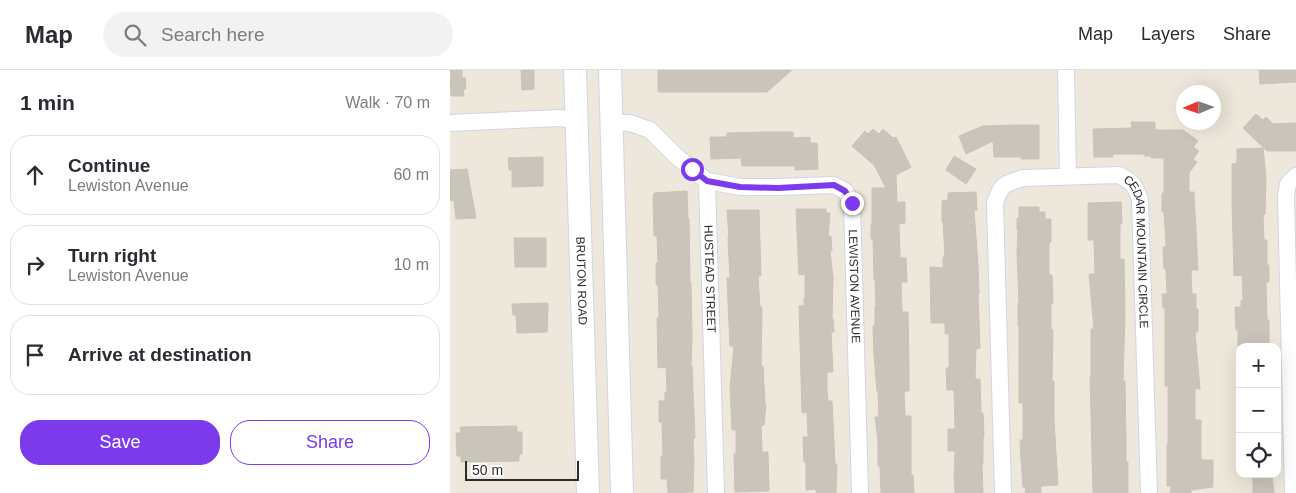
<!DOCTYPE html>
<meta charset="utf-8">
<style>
body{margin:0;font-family:Helvetica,sans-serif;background:#f2f2f3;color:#2b2b33}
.controls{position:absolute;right:15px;bottom:15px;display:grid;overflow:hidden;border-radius:10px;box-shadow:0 5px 20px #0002}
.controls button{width:45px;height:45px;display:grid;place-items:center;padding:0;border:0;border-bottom:1px solid #e1e1e2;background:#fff;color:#2b2b33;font:25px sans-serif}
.compass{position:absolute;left:726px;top:15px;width:45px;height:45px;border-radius:50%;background:#fff;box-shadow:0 5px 20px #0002;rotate:268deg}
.scale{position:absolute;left:15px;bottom:12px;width:114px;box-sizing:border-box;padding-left:5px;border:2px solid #2b2b2b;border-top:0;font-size:14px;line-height:18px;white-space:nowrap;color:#2b2b2b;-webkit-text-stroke:4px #fff;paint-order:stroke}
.stop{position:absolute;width:15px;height:15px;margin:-11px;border:4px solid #7c3aed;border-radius:50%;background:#fff}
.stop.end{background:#7c3aed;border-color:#fff;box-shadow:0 1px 5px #0008}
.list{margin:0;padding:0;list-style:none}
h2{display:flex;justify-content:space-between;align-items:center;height:65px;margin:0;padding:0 20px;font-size:21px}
h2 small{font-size:16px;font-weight:400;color:#7c7c81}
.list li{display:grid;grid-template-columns:32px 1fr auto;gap:15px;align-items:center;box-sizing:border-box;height:80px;margin:0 10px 10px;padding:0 10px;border:1px solid #e1e1e2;border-radius:20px}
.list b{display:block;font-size:19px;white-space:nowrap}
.list p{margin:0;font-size:16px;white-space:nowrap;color:#7c7c81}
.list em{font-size:16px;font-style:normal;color:#7c7c81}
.actions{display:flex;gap:10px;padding:15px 20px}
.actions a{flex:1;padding:11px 0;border:1px solid #7c3aed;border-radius:20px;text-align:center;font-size:18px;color:#7c3aed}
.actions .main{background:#7c3aed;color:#fff}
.icon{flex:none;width:28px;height:28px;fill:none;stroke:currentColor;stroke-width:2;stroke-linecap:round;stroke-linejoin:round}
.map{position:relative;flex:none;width:846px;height:423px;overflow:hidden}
header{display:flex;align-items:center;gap:30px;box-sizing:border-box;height:70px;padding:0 25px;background:#fff;border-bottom:1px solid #e1e1e2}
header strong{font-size:24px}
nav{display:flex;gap:28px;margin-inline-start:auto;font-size:18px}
.search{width:350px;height:45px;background:#f2f2f3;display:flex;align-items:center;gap:12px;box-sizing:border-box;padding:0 18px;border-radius:28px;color:#7c7c81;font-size:19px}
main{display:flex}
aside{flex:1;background:#fff}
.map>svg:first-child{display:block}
</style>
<header>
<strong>Map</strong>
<div class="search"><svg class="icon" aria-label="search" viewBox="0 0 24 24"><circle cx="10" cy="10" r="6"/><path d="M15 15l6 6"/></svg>Search here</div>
<nav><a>Map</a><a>Layers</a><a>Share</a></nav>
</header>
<main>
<aside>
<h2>1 min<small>Walk · 70 m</small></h2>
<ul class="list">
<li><svg class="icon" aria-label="ahead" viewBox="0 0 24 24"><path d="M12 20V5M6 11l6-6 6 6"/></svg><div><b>Continue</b><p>Lewiston Avenue</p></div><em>60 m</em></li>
<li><svg class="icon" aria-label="right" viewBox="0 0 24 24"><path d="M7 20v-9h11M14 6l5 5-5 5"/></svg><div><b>Turn right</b><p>Lewiston Avenue</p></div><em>10 m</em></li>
<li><svg class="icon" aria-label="arrive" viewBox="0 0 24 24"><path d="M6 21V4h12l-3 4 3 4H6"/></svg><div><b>Arrive at destination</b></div></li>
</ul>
<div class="actions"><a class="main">Save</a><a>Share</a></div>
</aside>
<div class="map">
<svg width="846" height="423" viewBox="0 0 846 423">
<rect width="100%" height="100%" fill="#eee7db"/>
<g fill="#c9c5ba" stroke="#cac3b5">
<polygon points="0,0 12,0 12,8 15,7 16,19 13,19 14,26 1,26"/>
<polygon points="71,0 84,0 84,19 72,20"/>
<polygon points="208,0 342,0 317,22 208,22"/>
<polygon points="809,0 846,0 846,12 810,14"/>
<polygon points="806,44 813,50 816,47 823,54 846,53 846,81 817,81 793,58"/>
<polygon points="681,52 705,52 705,60 733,60 748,71 743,77 749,81 743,89 747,92 739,103 739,122 744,122 748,200 741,200 742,224 746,224 746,239 748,239 748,262 745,262 750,319 745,319 745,350 751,350 751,390 763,390 763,417 741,420 741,423 720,423 721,416 717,416 717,375 718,375 718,316 715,316 715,238 713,238 712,224 717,224 716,199 714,199 713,177 716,177 714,142 712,142 712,123 714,123 714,88 701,88 701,86 694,86 694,84 663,84 663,87 644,87 643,59 682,58"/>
<polygon points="563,55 589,55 589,89 571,89 571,87 544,87 543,71 516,84 509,66 533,56"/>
<polygon points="423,59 429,64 433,59 443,68 446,67 461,97 446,105 447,132 455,132 455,153 449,154 450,188 456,188 457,212 451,212 452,242 458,242 459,298 459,321 454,321 455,346 461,346 461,405 463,405 464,423 431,423 430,396 428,396 428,371 425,347 429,347 428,321 427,321 424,285 423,256 425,256 425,236 426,236 425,210 424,210 423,169 421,169 421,154 422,154 422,118 436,118 424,95 402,76 415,61 418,64"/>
<polygon points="315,62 343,62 343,68 360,67 360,73 367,73 368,99 345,100 345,96 292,96 291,88 261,89 260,67 277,67 277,63 280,63"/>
<polygon points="813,78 816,107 815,144 813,144 814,170 817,170 817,195 819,195 819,212 816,212 817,250 819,250 819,276 788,276 788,260 786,260 785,237 791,237 791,231 793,230 792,205 784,206 782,131 782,94 787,93 787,79"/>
<polygon points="504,86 526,99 516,114 496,100"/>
<polygon points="93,87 93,116 62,117 62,100 59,100 58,88"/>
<polygon points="17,99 26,148 6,149 4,130 0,131 0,100"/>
<polygon points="237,121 238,149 239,149 240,213 241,213 242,266 241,296 242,296 245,368 243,368 244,392 243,422 218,423 217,409 211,409 211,386 213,386 212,352 209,352 209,331 215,331 215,322 217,322 216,297 208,298 207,248 209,247 208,215 206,215 206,193 208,193 207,166 204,166 203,128 204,123"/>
<polygon points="526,122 527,140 524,140 528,195 529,224 528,224 530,278 526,279 525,309 530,309 531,343 533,343 534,367 533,368 533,393 532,393 533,423 505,423 504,408 505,381 498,381 498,359 505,359 504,320 497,320 496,298 499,298 499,264 495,264 495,253 481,253 480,197 493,198 493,187 495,187 493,152 492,152 492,131 498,130 498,123"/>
<polygon points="671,132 672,154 670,154 670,189 674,189 675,244 673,311 675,311 676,371 676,392 678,392 678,423 643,423 640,307 641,307 641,259 644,259 639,204 645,204 644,170 638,170 638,133"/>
<polygon points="569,137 589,137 589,142 595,142 595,149 601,149 601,172 599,172 599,205 602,205 603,234 601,234 601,260 603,260 602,311 604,311 604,351 608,415 591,416 591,423 575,423 576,417 573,417 571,389 570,370 573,370 573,333 569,333 569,256 568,256 568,233 569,233 567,183 568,160 567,160 567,148 569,148"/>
<polygon points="346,139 376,139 376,143 380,143 378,166 381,166 382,181 380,181 383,207 382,249 383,249 384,262 381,262 383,302 377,302 377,319 378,331 382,331 385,394 387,394 386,423 366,423 366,419 356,420 356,392 354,392 353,367 358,367 357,342 352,343 349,236 354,236 354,228 355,228 355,204 349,205"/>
<polygon points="277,140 309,140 311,206 308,206 310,237 312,237 311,296 313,296 315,334 316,334 314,355 311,355 312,382 318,382 319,421 285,422 284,384 286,384 286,360 282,360 280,318 284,276 280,276 277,208 280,208 278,168 279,168"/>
<polygon points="64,168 96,168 96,197 65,197"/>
<polygon points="98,233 97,262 67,263 66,245 63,245 62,234"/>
<polygon points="67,356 67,362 72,362 72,384 69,384 69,391 11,392 11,386 7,386 6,363 11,363 10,357"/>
<polygon points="803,404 822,404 824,423 803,423"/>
</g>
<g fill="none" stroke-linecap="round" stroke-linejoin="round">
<g stroke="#d1d4e5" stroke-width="18">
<g id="street">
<polyline points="616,0 618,106"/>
<polyline points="0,53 110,48 126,50"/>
<path id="s1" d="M161 53H180L200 60 226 86 257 111 291 117H328L384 115 395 121 402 133 410 423"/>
<path id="s2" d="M257 111 266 423"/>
<path id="s3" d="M553 423 545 133C551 114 554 114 573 108L669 105C683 112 685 115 690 130L699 423"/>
<polyline points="843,423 836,126 838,114 846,106"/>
</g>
</g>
<g stroke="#d1d4e5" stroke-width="24">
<g id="secondary">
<path id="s4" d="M125 0 138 423"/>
<polyline points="160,0 172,423"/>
</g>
</g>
<use href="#street" stroke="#fff" stroke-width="16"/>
<use href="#secondary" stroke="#fff" stroke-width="22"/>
</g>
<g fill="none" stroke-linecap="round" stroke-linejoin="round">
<polyline stroke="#7c3aed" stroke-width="6" points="242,99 257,111 290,117 328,118 384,115 395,121 402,133"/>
</g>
<g text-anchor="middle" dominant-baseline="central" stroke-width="4" stroke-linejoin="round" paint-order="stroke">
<g font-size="12" fill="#2b2b2b" stroke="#fff">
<text stroke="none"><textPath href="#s3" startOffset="511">CEDAR MOUNTAIN CIRCLE</textPath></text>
<text stroke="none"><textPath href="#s2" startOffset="98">HUSTEAD STREET</textPath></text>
<text stroke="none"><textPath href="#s4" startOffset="211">BRUTON ROAD</textPath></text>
<text stroke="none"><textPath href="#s1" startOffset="354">LEWISTON AVENUE</textPath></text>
</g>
</g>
</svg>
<div class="controls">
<button>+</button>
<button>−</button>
<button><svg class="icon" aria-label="locate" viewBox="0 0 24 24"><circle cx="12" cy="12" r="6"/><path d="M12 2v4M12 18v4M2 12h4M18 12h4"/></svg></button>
</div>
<svg class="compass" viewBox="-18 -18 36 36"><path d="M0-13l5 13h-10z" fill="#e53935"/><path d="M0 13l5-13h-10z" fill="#7c7c81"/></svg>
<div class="scale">50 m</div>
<div class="stop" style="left:242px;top:99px"></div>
<div class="stop end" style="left:402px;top:133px"></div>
</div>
</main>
